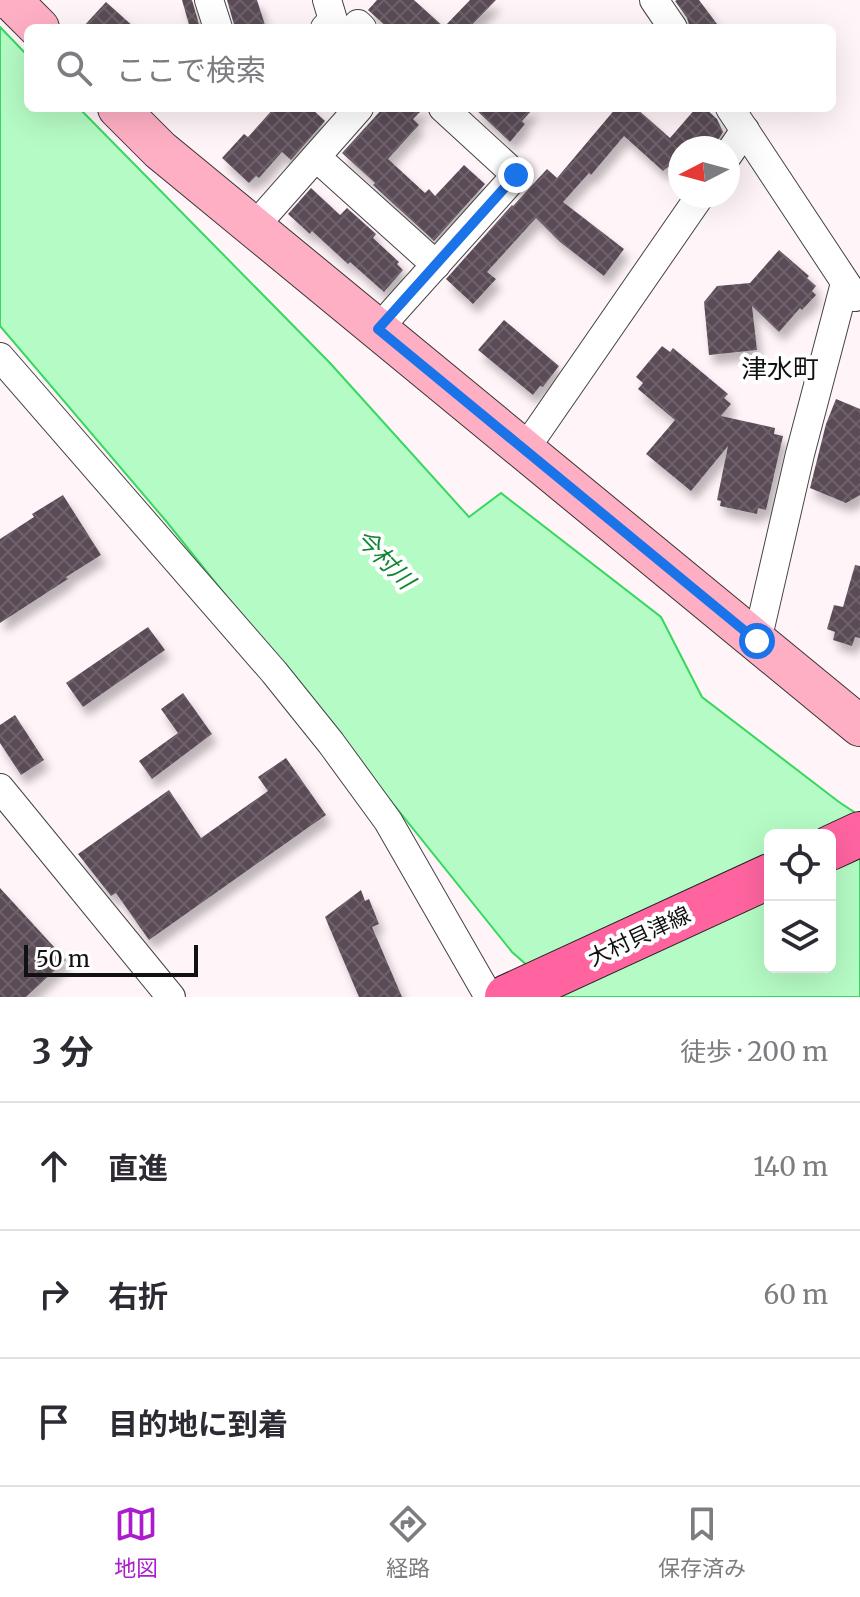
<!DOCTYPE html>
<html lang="ja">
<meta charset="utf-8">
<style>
body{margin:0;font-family:Merriweather,"Noto Sans JP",serif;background:#f7f7f7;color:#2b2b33}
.controls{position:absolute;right:24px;bottom:24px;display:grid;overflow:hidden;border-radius:12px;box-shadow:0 8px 32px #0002}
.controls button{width:72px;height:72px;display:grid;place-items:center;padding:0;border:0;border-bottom:2px solid #e1e1e2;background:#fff;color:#2b2b33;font:40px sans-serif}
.compass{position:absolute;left:668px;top:136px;width:72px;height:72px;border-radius:50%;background:#fff;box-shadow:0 8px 32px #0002;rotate:264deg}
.scale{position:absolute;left:24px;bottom:20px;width:174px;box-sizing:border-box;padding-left:8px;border:4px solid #111;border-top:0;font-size:22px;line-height:28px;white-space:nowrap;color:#111;-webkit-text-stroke:6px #fff;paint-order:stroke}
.stop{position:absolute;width:24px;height:24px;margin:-18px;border:6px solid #1a73e8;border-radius:50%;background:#fff}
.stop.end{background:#1a73e8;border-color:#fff;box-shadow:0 2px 8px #0008}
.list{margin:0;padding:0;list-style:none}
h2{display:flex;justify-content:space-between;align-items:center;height:104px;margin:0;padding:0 32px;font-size:34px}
h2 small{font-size:26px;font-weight:400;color:#7c7c81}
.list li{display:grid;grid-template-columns:52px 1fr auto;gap:24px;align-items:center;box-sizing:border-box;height:128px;padding:0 32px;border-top:2px solid #e1e1e2}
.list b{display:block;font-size:30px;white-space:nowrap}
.list em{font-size:26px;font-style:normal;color:#7c7c81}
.icon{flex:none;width:44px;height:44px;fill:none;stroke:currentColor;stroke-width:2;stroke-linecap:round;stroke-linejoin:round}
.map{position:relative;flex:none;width:860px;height:997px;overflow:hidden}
.search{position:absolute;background:#fff;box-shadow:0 8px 32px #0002;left:24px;right:24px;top:24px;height:88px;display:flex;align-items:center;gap:20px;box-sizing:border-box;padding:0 28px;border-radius:12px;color:#7c7c81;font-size:30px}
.sheet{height:488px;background:#fff}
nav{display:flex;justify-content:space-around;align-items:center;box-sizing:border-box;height:112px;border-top:2px solid #e1e1e2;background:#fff;font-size:22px;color:#7c7c81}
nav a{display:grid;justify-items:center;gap:4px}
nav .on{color:#ab1ccd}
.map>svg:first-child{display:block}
</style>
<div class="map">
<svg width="860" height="997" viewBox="0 0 860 997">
<defs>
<pattern id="building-cross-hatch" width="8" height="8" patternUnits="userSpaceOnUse" patternTransform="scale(2)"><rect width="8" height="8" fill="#5a4c57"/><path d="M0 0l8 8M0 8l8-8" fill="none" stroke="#6d626a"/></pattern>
<filter id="shadow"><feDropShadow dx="5" dy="9" stdDeviation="4" flood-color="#0004"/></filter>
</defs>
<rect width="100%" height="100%" fill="#fff4f8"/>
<path fill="#b5fbc5" stroke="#36d85f" stroke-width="2" fill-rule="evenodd" d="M0 27 28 56V108H79L330 363 469 517 501 493 661 617 702 697 839 802 860 816V997H563L512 952 166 521 0 326ZM770 835H830V967H770Z"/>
<g fill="url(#building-cross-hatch)" filter="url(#shadow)">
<polygon points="182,0 192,0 200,28 190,28"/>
<polygon points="227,0 257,0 266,28 235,28"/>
<polygon points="377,0 414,0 444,27 470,0 496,0 469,28 388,28 368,10"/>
<polygon points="677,0 699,0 720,28 690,28 687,18 675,1"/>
<polygon points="106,2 135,28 82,28"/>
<polygon points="274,108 311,108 325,121 291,160 282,152 259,178 256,176 249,183 222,158 244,134 248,137"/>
<polygon points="383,108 424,108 413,119 419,125 388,159 425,193 429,189 435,196 464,165 485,184 434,241 373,185 375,183 342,153"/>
<polygon points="474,108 534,108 522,121 525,124 510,142"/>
<polygon points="616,108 636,108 670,138 696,108 705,108 717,119 723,132 713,148 680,148 680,178 668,167 663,171 624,136 591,175 589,173 563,202 624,249 604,276 560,242 536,218 487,272 496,279 473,304 446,279 512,205 513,206 547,169 557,178"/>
<polygon points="311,188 340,215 347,208 376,234 373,238 399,262 397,264 403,270 384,292 350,262 348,264 312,231 310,234 288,214"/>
<polygon points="779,250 809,276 807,278 816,286 812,291 816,295 802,310 800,308 779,332 752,306 757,350 709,355 704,302 717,286 750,283"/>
<polygon points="504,320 559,366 543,387 540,386 533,395 478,350"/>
<polygon points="662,346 670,352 673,348 728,394 724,398 731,404 721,416 775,428 774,434 783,436 766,510 758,508 757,514 720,506 721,501 717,500 728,446 691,491 646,454 675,420 638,389 643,383 636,377"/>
<polygon points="836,399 860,409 860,495 846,503 810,488 826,424"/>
<polygon points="63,495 101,555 66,577 68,579 0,623 0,539 34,517 32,514"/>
<polygon points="855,565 860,566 860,638 855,637 852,646 833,640 835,632 827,629 834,605 843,607"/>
<polygon points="148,627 165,650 83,707 66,683"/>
<polygon points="183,693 212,734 152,779 139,761 178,733 161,709"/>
<polygon points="15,715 44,760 21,775 0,743 0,725"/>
<polygon points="286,758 326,815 149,940 116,893 111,896 78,854 169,790 201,838 268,791 258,777"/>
<polygon points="0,888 66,960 26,997 0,997"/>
<polygon points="361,890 365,901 369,899 379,924 372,927 402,997 359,997 325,917"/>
</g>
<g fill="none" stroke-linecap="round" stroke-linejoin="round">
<g stroke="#444" stroke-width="30">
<g id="street">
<polyline points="209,0 218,28"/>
<polyline points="654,0 673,28"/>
<polyline points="358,24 362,28"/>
<polyline points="325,28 333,20 327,0"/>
<polyline points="730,108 855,297"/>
<polyline points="728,155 745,130"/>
<polyline points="316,157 436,265"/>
<polyline points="254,227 359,108"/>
<polyline points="378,329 516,175 443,108"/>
<polyline points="0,357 274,672 331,743 388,821 489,997"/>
<polyline points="525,449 700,196"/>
<polyline points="757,641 800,454 845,283"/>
<polyline points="0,788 171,997"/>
</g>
</g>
<g stroke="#333" stroke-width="42">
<g id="secondary">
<polyline points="11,0 39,28"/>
<polyline points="118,108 160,150 860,726"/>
</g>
</g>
<g stroke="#222" stroke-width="46">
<g id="primary">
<polyline points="830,848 860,834"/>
<polyline points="507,997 770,876"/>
</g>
</g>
<use href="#street" stroke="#fff" stroke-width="28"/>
<use href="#secondary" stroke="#ffafc4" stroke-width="40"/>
<use href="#primary" stroke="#ff64a0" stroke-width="44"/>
</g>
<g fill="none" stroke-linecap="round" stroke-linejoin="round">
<polyline stroke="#1a73e8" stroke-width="10" points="516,175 378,329 757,641"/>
</g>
<g text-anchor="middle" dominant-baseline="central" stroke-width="8" stroke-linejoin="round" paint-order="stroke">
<g font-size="22" fill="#111" stroke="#fff">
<text transform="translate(639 936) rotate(-25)">大村貝津線</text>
</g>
<g font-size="24" font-style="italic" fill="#0f8732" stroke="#fff">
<text transform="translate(385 559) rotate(46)">今村川</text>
</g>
<g font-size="26" fill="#111" stroke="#fff">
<text x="780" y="368">津水町</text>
</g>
</g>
</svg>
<div class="controls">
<button><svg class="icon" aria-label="locate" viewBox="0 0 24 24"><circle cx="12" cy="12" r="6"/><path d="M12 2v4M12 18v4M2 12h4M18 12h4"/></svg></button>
<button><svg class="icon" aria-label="layers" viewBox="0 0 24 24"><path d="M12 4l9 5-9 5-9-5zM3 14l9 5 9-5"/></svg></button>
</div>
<svg class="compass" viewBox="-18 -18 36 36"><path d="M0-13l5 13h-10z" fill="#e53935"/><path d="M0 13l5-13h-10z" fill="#7c7c81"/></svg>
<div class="scale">50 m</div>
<div class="stop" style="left:757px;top:641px"></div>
<div class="stop end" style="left:516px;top:175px"></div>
<div class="search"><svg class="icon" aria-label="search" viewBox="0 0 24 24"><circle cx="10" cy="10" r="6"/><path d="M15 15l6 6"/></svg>ここで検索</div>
</div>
<section class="sheet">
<h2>3 分<small>徒歩 · 200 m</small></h2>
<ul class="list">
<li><svg class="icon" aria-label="ahead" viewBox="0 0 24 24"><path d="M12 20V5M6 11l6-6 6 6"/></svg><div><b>直進</b></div><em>140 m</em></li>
<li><svg class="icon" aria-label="right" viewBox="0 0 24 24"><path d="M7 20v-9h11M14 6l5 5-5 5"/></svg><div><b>右折</b></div><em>60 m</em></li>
<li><svg class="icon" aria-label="arrive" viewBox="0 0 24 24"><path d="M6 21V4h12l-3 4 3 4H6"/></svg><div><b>目的地に到着</b></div></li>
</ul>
</section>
<nav>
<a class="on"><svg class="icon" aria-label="map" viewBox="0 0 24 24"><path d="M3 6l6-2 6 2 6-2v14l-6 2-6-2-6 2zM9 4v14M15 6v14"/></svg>地図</a>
<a><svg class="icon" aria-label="directions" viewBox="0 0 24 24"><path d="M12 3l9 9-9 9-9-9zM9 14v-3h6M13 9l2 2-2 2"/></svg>経路</a>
<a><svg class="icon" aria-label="saved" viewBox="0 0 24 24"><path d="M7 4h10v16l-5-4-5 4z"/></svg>保存済み</a>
</nav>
